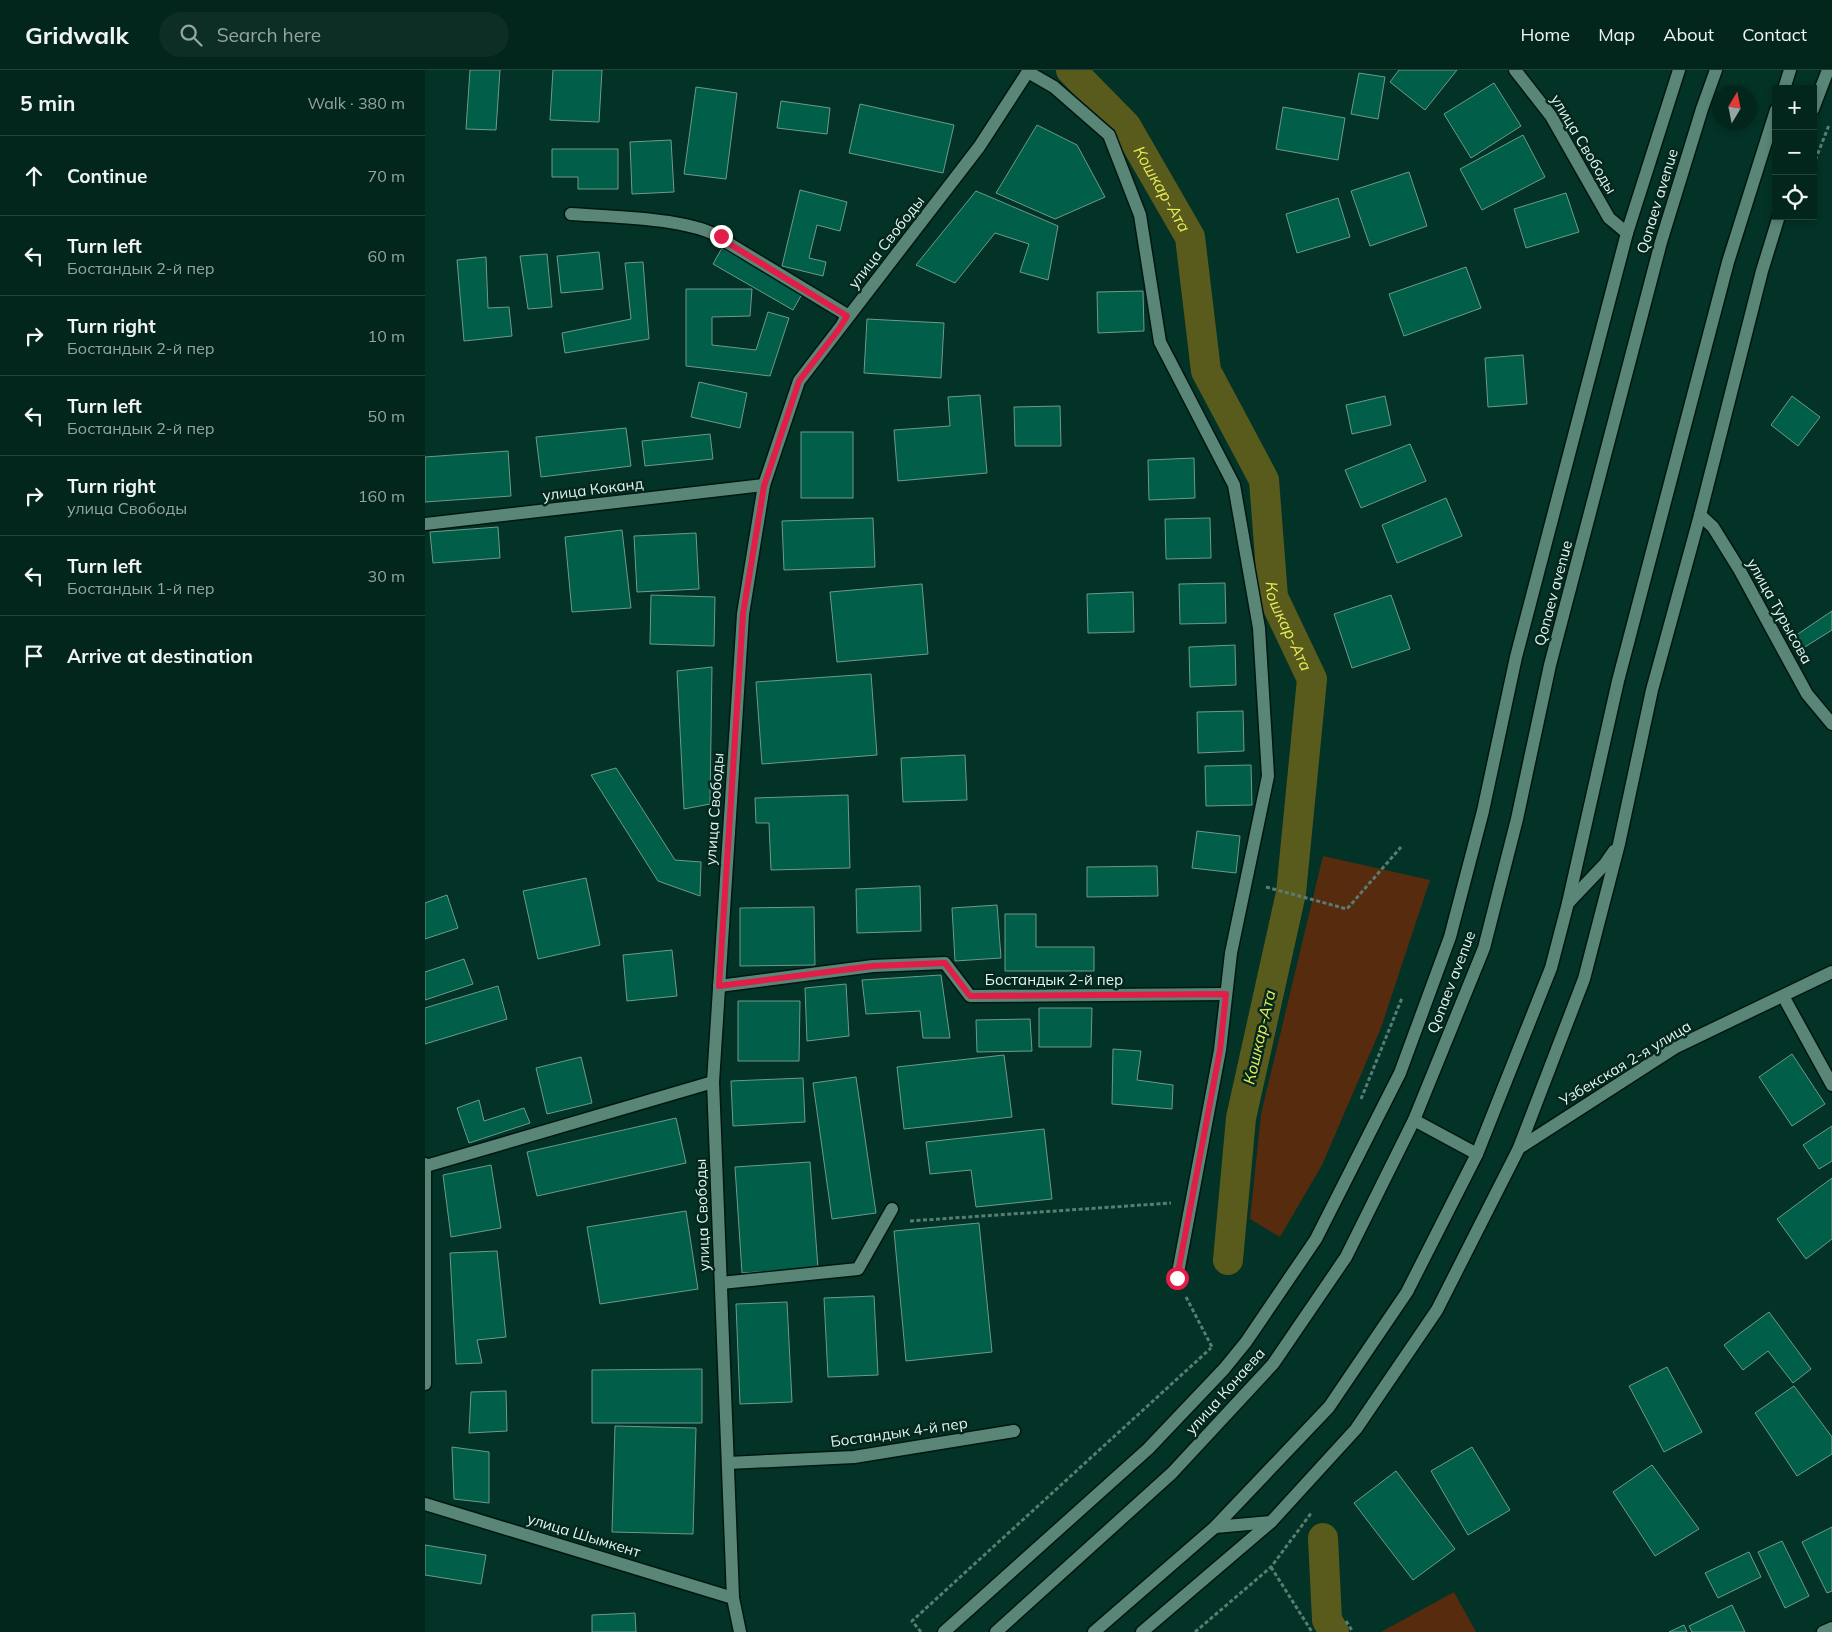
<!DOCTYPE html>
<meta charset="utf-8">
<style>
body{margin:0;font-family:Mulish,sans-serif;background:#0c2e25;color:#f1f3f6}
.controls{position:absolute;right:15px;top:15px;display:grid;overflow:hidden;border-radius:0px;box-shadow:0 2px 8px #0003}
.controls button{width:45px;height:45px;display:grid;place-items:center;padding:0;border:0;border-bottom:1px solid #23433b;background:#02261c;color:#f1f3f6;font:25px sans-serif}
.compass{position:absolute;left:1287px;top:15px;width:45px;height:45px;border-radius:50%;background:#02261c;box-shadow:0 2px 8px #0003;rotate:10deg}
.stop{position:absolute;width:15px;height:15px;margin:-11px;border:4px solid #e11d48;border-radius:50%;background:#fff}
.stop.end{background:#e11d48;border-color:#fff;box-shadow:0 1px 5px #0008}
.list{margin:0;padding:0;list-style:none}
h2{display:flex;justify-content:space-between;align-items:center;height:65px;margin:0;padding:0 20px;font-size:21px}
h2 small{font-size:16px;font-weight:400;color:#96a5a3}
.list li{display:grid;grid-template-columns:32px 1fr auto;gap:15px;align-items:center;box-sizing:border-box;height:80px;padding:0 20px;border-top:1px solid #23433b}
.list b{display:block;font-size:19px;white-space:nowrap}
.list p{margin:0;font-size:16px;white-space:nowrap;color:#96a5a3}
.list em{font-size:16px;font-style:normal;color:#96a5a3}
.icon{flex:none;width:28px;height:28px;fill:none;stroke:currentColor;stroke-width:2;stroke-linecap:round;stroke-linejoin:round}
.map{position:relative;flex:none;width:1407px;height:1562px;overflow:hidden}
header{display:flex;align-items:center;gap:30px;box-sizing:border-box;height:70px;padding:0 25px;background:#02261c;border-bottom:1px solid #23433b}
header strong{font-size:24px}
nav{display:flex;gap:28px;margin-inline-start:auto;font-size:18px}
.search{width:350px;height:45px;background:#0c2e25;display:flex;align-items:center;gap:12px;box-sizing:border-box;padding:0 18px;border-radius:28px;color:#96a5a3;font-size:19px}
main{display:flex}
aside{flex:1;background:#02261c}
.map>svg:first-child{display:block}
</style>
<header>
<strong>Gridwalk</strong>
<div class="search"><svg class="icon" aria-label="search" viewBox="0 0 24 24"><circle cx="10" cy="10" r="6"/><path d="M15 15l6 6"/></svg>Search here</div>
<nav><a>Home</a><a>Map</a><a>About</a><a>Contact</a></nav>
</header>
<main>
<aside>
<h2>5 min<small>Walk · 380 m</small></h2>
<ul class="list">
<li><svg class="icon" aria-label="ahead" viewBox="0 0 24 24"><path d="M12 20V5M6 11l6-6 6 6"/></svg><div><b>Continue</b></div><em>70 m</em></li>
<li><svg class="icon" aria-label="left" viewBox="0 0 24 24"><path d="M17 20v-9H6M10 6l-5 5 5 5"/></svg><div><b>Turn left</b><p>Бостандык 2-й пер</p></div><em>60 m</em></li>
<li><svg class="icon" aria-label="right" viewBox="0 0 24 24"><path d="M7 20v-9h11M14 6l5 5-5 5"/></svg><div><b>Turn right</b><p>Бостандык 2-й пер</p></div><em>10 m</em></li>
<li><svg class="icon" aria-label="left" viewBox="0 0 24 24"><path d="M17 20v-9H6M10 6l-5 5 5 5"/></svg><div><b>Turn left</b><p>Бостандык 2-й пер</p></div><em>50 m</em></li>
<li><svg class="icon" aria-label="right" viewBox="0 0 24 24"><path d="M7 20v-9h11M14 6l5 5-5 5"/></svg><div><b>Turn right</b><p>улица Свободы</p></div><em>160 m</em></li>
<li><svg class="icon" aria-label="left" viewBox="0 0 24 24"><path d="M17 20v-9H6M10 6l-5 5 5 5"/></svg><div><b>Turn left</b><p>Бостандык 1-й пер</p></div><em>30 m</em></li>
<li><svg class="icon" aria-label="arrive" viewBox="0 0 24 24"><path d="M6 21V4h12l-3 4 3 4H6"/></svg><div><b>Arrive at destination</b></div></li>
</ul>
</aside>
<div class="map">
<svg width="1407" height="1562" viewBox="0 0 1407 1562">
<rect width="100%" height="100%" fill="#033226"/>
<g fill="#562b0e">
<polygon points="898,786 1005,810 956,958 897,1095 855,1167 825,1149 836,1044"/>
<polygon points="1029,1522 1051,1562 956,1562"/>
</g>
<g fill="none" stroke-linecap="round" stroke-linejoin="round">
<g stroke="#595b1d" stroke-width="30">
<path id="s1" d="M646 0 701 56 765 167 781 301 839 410 848 527 887 609 866 823 816 1048 803 1190"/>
<polyline points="898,1468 902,1550 909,1562"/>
</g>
</g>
<g fill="#015e49" stroke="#6e9a8b">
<polygon points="45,0 75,0 71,60 41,59"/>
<polygon points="128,0 177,0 174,52 125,50"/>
<polygon points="974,0 1032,0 1000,40 965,12"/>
<polygon points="934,3 960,7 953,49 926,44"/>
<polygon points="1069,13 1096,56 1046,88 1019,44"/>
<polygon points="271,17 312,23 301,109 259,104"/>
<polygon points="356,31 405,38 402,64 352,58"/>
<polygon points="435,34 529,55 518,103 424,83"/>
<polygon points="858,37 920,48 913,90 851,79"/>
<polygon points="612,55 652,75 680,127 630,149 571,123"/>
<polygon points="1098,65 1120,107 1057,140 1035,99"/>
<polygon points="246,70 249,122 207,124 205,72"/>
<polygon points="127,79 193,79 193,119 153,119 153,107 127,107"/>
<polygon points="984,102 1002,156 945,176 926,121"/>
<polygon points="375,120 422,132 415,161 392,155 384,188 401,192 398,206 357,196"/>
<polygon points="551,121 633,156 623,210 595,202 604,174 570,163 530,213 491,195"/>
<polygon points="1141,123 1154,162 1101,178 1089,139"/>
<polygon points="913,128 925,167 872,183 861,144"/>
<polygon points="297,178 377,224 368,240 288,194"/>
<polygon points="174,182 178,219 136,223 132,186"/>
<polygon points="122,184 127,237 103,239 95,186"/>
<polygon points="61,187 63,238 84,237 87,266 39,271 32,190"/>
<polygon points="218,192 224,269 140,283 137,263 206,249 200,193"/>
<polygon points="1041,197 1056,238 979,266 964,224"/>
<polygon points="261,219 327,219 325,246 287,247 287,275 331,280 343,242 364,248 345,306 261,296"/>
<polygon points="718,221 719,261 673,263 672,222"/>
<polygon points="442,249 519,253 516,308 439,303"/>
<polygon points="1098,285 1102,334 1063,337 1060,288"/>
<polygon points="274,312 322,323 315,358 266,347"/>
<polygon points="555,325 562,403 473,411 469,360 525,356 523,327"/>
<polygon points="960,326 966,355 927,364 921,335"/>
<polygon points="1367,326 1395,347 1373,376 1346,355"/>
<polygon points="635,336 636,376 590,376 589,337"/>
<polygon points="201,358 206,396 116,407 111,367"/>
<rect x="376" y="362" width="52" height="66"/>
<polygon points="285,364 288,389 220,396 217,371"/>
<polygon points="985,374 1001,411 936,438 920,400"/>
<polygon points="83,381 86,426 0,432 0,387"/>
<polygon points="769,388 770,428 724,430 723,390"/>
<polygon points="1021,428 1037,466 972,493 957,455"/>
<polygon points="448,448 450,497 359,500 357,451"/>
<polygon points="785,448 786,488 741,489 740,449"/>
<polygon points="73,457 75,488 8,493 5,462"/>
<polygon points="197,460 206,538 147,542 140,467"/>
<polygon points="271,463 274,519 212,522 209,466"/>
<polygon points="800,513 801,553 755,554 754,514"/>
<polygon points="497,514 503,584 412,592 405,522"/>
<polygon points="708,522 709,562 663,563 662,524"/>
<polygon points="226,525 290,527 289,576 225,574"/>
<polygon points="966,525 985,579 927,598 909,544"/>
<polygon points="1407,541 1407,560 1375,580 1367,568"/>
<polygon points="810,575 811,615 765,617 764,577"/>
<polygon points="287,597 285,734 259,739 252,601"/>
<polygon points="446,604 452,685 337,694 331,612"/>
<polygon points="818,641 819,681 773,683 772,642"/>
<polygon points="540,685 542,730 478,732 476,688"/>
<polygon points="826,695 827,735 781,736 780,696"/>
<polygon points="191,698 250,790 276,792 275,826 233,811 166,705"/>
<polygon points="423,725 425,798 346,800 344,753 331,753 330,728"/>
<polygon points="772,761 815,766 811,803 767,798"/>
<polygon points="732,796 733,826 662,827 662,797"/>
<polygon points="161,808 175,875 113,889 98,821"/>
<polygon points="495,816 496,861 432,863 431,819"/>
<polygon points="22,825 33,858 0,869 0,833"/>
<polygon points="572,835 576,888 530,891 527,838"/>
<polygon points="389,837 390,895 315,896 315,838"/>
<polygon points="580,844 611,844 611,877 669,877 669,901 580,901"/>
<polygon points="247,880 252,926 202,931 198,885"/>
<polygon points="39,889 48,914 0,930 0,902"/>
<polygon points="516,905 525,968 498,968 495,941 441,944 437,910"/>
<polygon points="421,914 424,966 382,971 380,918"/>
<polygon points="73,916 82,949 0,974 0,938"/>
<polygon points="313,931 375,931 374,991 313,991"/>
<polygon points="614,938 667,938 666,977 614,977"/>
<polygon points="605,949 607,981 552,982 551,950"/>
<polygon points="688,979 716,981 712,1010 748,1015 747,1039 687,1034"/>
<polygon points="1367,984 1400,1034 1367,1056 1334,1007"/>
<polygon points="579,985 587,1047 479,1059 472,997"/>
<polygon points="156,987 167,1033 122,1044 111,998"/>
<polygon points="431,1007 451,1143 407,1149 388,1013"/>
<polygon points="378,1008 380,1052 308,1056 306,1011"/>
<polygon points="54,1030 59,1051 99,1038 105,1053 44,1073 32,1038"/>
<polygon points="251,1048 261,1093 112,1126 102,1082"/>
<polygon points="1407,1056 1407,1091 1394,1099 1378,1075"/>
<polygon points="619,1059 627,1129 551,1137 546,1100 505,1104 501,1072"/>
<polygon points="385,1092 393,1198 317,1203 310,1097"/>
<polygon points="66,1095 76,1158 26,1167 18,1105"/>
<polygon points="1407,1108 1407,1169 1381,1189 1352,1149"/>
<polygon points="261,1141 273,1219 175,1234 162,1157"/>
<polygon points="554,1153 567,1282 481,1291 469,1161"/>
<polygon points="72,1181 81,1267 52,1270 57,1293 31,1294 25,1183"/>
<polygon points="449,1226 453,1305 403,1307 399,1228"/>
<polygon points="362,1232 367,1332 315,1334 311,1234"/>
<polygon points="1344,1242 1386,1299 1368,1313 1343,1281 1318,1300 1299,1275"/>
<polygon points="1242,1297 1277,1362 1239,1382 1204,1316"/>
<polygon points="277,1299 277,1353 167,1353 167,1300"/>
<polygon points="1369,1316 1407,1367 1407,1384 1372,1406 1330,1343"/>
<polygon points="81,1321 82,1361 44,1363 46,1322"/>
<polygon points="190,1356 271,1358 268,1464 187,1462"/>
<polygon points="27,1377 64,1382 64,1433 29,1429"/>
<polygon points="1047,1377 1085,1440 1043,1465 1006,1401"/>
<polygon points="1227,1395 1274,1459 1230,1486 1188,1422"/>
<polygon points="971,1401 1030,1479 988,1510 929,1433"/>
<polygon points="1407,1457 1407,1521 1402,1523 1377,1472"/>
<polygon points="1357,1471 1384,1526 1360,1538 1333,1482"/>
<polygon points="0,1475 61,1485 56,1514 0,1505"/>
<polygon points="1324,1482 1336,1507 1293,1528 1280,1503"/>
<polygon points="1307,1535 1320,1562 1267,1562 1264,1556"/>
<polygon points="210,1543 211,1562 167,1562 167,1545"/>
<polygon points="1259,1555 1262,1562 1244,1562"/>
</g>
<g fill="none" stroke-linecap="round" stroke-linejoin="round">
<g stroke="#021711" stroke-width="15">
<g id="minor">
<polyline points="1090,0 1126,46 1184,148 1202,163"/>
<polyline points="603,2 629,17 684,65 715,145 735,272 809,415 834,558 843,706 806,883 795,980 752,1208"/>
<path d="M146 144C184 147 275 147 303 173L422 245 418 253"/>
<polyline points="1275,445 1288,457 1314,499 1382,624 1407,654"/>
<polyline points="0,454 339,415"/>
<polyline points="294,916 448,896 520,893 545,926 801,924"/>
<polyline points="1358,926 1407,1015"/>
<polyline points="1094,1078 1251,977 1407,902"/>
<polyline points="0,1094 0,1314"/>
<polyline points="1,1096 288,1012"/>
<polyline points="296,1213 433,1199 467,1139"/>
<polyline points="303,1393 429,1387 589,1361"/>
<polyline points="0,1434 308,1528"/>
<polyline points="315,1562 308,1528 288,1012 318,544 339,415 374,311 554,77 604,0"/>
<polyline points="1398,1562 1407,1558"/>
</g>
</g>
<g stroke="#021711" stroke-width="15">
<g id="secondary">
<polyline points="1359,19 1365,0"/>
<polyline points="1388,39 1403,0"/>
<polyline points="1143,833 1180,794 1189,781"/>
<polyline points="989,1050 1052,1084"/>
<polyline points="790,1457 846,1452"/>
<polyline points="519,1562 723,1379 799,1299 821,1272 891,1169 975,1003 1025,867 1058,741 1091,587 1202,163 1254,0"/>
<polyline points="571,1562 747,1403 848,1294 921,1187 989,1050 1059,878 1092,749 1125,595 1236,172 1277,39 1291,0"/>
<polyline points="669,1562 790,1457 904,1337 982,1222 1052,1084 1126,898 1143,833 1193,611 1303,192 1351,40"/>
<polyline points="717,1562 846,1452 931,1359 1012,1240 1094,1078 1159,909 1194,774 1227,620 1275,445 1337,201 1354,146"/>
</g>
</g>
<g stroke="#587e73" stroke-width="3" stroke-dasharray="4 2.5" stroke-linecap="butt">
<polyline points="1388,96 1404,55"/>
<polyline points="841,817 922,839 976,777"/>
<polyline points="936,1029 977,928"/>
<polyline points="485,1151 746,1133"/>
<polyline points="761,1227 787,1277"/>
<polyline points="846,1497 887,1562"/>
<polyline points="921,1551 928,1562"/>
<polyline points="496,1562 487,1551 786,1278"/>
<polyline points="770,1562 846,1497 887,1442"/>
</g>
<use href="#minor" stroke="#5a8677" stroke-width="12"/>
<use href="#secondary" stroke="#5a8677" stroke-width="12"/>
</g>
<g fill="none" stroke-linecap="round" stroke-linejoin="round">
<polyline stroke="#e11d48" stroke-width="6" points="296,166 303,173 422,246 414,259 374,311 339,416 318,544 294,916 448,896 520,893 545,926 801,924 795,980 752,1208"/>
</g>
<g text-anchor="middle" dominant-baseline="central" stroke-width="5" stroke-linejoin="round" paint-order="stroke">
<g font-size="15" fill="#e1f8f0" stroke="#05271e">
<text transform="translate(1159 74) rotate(59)">улица Свободы</text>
<text transform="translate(1232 131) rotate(-73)">Qonaev avenue</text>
<text transform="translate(461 172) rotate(-52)">улица Свободы</text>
<text transform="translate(168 419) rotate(-7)">улица Коканд</text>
<text transform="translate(1128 523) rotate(-75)">Qonaev avenue</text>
<text transform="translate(1355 541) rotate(61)">улица Турысова</text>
<text transform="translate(289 739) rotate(-86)">улица Свободы</text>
<text x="629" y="909">Бостандык 2-й пер</text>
<text transform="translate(1026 912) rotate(-69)">Qonaev avenue</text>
<text transform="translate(1200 993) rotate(-31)">Узбекская 2-я улица</text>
<text transform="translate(277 1145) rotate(-92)">улица Свободы</text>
<text transform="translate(800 1321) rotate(-48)">улица Конаева</text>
<text transform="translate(474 1362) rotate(-8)">Бостандык 4-й пер</text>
<text transform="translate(159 1465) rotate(17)">улица Шымкент</text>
</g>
<g font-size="16" font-style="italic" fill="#e9ed57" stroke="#05271e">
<text stroke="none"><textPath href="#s1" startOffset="151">Кошкар-Ата</textPath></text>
<text stroke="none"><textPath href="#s1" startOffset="615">Кошкар-Ата</textPath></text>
<text transform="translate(834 967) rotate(-77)">Кошкар-Ата</text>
</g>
</g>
</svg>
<div class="controls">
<button>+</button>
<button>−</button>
<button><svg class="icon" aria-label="locate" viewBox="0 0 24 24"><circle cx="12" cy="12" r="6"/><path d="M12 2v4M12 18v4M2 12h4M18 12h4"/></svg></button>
</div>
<svg class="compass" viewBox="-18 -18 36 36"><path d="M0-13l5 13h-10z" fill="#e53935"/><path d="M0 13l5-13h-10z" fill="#96a5a3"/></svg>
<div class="stop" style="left:752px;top:1208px"></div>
<div class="stop end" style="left:296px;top:166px"></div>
</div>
</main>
